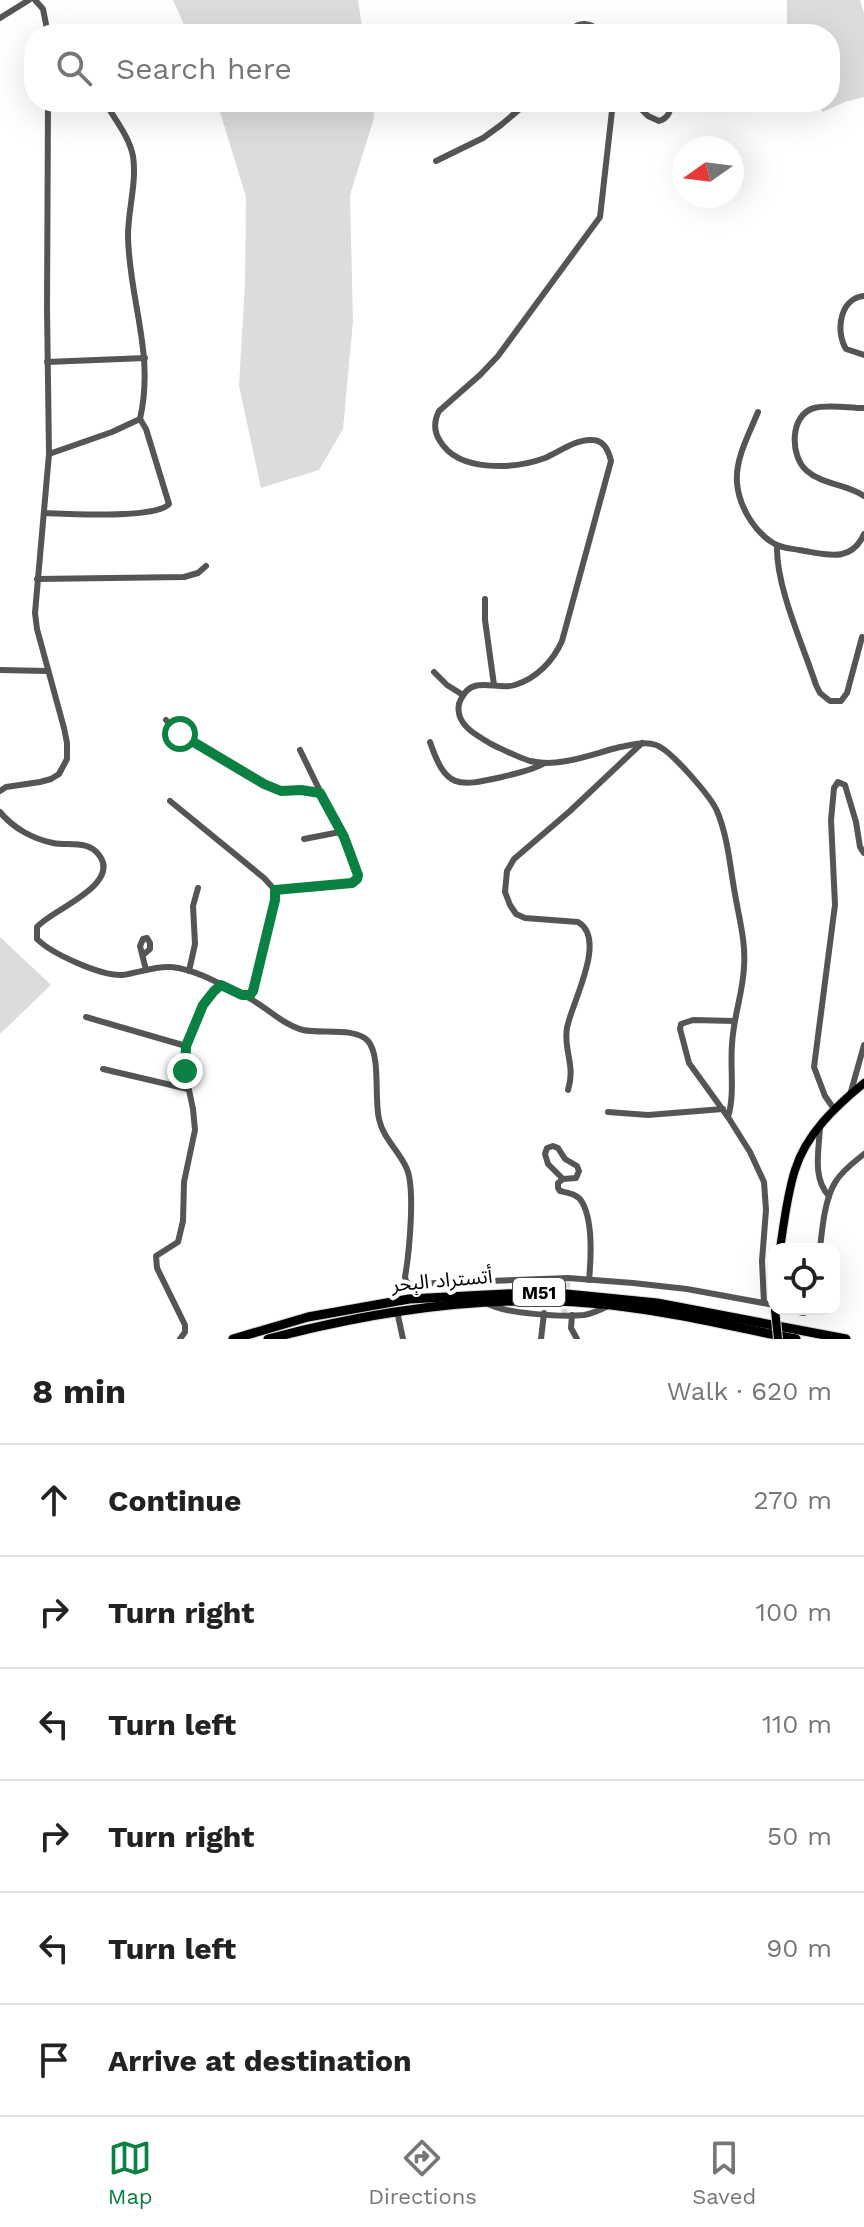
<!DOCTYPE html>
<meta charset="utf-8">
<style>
body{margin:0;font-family:"Work Sans","Noto Sans Arabic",sans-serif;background:#f6f6f6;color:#222}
.controls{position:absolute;right:24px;bottom:24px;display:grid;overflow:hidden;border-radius:16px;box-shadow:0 8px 32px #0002}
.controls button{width:72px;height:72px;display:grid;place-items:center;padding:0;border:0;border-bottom:2px solid #e0e0e0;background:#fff;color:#222;font:40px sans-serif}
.compass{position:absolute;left:672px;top:136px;width:72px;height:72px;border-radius:50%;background:#fff;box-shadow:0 8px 32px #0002;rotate:256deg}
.stop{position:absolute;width:24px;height:24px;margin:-18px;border:6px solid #0b8043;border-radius:50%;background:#fff}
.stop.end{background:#0b8043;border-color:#fff;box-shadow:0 2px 8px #0008}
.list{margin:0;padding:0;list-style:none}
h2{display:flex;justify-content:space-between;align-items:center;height:104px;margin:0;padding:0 32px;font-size:34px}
h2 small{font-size:26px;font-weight:400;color:#767676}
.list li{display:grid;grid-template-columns:52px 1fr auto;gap:24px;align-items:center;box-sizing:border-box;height:112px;padding:0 32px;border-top:2px solid #e0e0e0}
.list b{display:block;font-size:30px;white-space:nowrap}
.list em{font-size:26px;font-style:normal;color:#767676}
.icon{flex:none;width:44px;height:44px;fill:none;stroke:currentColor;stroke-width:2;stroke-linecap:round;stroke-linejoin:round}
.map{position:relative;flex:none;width:864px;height:1339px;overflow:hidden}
.search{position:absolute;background:#fff;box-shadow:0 8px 32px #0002;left:24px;right:24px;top:24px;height:88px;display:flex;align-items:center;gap:20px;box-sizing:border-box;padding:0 28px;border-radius:32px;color:#767676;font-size:30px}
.sheet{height:776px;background:#fff}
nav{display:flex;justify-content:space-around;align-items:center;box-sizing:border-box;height:112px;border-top:2px solid #e0e0e0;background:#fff;font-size:22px;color:#767676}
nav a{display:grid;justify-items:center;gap:4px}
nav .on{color:#0b8043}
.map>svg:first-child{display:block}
</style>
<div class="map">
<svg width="864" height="1339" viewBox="0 0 864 1339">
<rect width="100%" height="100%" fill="#fff"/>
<g fill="#dcdcdc">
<polygon points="173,0 358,0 363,34 188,34"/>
<polygon points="787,0 860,0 864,13 864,97 845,102 823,112 816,102 830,102 830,34 787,34"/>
<polygon points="217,102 372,102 374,118 350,195 353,321 343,429 319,470 261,488 239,386 245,282 246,197"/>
<polygon points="0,937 51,985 0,1034"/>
</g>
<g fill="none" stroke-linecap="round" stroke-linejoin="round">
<polyline stroke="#d9d9d9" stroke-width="6" stroke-dasharray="6 3" stroke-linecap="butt" points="564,1315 568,1278"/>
<g stroke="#dbdbdb" stroke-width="10">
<path id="major" d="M780 1249C784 1223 787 1195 795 1170 806 1134 836 1106 864 1083"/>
</g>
<g stroke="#dbdbdb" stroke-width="11">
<g id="highway">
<polyline points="233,1339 308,1317 409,1299 546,1292 657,1303 846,1339"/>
<path d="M268 1339C378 1310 497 1292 611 1305 673 1312 734 1327 796 1339"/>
</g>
</g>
<g stroke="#555" stroke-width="6">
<polyline points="35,0 43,9 48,34"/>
<polyline points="0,18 29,0"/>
<path d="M570 34 573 28C585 20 594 25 602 34"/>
<path d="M105 102C115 120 129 136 133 156 137 183 128 209 128 236 129 300 155 353 140 419"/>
<path d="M613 102 600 217 498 356 480 375 439 411C434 421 434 432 440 441 459 473 515 469 545 458 559 452 576 439 592 440 604 440 609 452 611 461L562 641C553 661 537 678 515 685 496 691 473 674 461 699 458 704 458 711 460 717 465 730 480 737 491 744 504 750 517 757 530 761 559 768 592 754 620 747 631 745 645 741 656 745 671 750 711 797 717 811 728 837 730 867 735 894 739 918 746 942 744 967 743 993 733 1018 732 1045 730 1069 735 1094 728 1117"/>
<path d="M634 102 648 116 659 121C669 118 670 111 672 102"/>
<polyline points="436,161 483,138 501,125 528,102"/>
<path d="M864 296C840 298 835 331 846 349L864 355"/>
<polyline points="47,362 145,358"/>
<path d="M864 408C849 408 828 404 814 408 789 415 790 457 807 471 823 485 847 484 864 496"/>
<path d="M758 412C749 434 735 459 737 483 739 505 752 528 770 541 779 548 789 548 799 550 825 554 851 564 864 534"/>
<path d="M44 513C67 514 156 519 169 504L146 429 140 419 112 432 49 454"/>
<path d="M777 546C776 587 803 645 816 685L820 693 830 701H841L847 693 862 637"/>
<polyline points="37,579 184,577 198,573 206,566"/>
<polyline points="485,599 485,620 494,685"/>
<polyline points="0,670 47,671"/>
<polyline points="434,672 447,685 463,695"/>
<polyline points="166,720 180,734 264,784 281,791 301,790 320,793"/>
<path d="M430 742C446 789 457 787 502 777 517 773 531 771 545 763"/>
<polyline points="300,750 340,832"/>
<polyline points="0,791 6,787 40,782 51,779 59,774 67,759 67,743 64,728 37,629 35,613 49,454 47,308 48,102"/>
<polyline points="170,801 264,878 274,889 275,900 253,991 248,996"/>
<path d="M0 812C13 828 33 839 53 843 69 846 88 840 99 855 122 885 51 910 37 927V939C52 954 101 976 122 975 138 973 154 966 171 967 194 969 219 983 240 994 260 1000 278 1023 303 1030 321 1034 356 1027 368 1041 381 1056 374 1098 379 1119 383 1138 398 1150 406 1167 416 1186 409 1254 405 1277L406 1281 409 1284 568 1278 633 1283 687 1289 774 1305"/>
<path d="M275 890C287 890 352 888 357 879 359 874 355 866 353 861 350 851 347 840 340 832L304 839"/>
<polyline points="143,955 150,949 150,943 147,938 143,939 140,946 146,970"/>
<polyline points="189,971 195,944 193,906 198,888"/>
<polyline points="86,1017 186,1046"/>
<polyline points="734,1021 693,1020 681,1024 680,1029 689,1063 728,1117 750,1152 764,1182 766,1210 762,1261 764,1303"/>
<polyline points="103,1069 188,1089"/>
<path d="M568 1090C576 1065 563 1050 567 1028 571 1004 608 939 578 922L525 918 516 914 510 905 505 892 507 871 514 859 570 811 642 743"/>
<polyline points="850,1095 864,1045"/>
<polyline points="834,1109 825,1096 814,1067 835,905 831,820 834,788 838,782 845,785 856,822 860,847 864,853"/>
<polyline points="608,1112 648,1115 723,1109"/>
<path d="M820 1127C819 1150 812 1178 829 1196"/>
<polygon points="553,1146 558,1148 565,1159 577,1166 579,1171 576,1178 563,1179 548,1164 545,1154 547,1148"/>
<path d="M563 1179 558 1183V1188L560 1191C568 1193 578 1194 582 1202 593 1221 591 1259 589 1280"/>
<path d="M820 1249C822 1229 825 1197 836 1181 843 1170 854 1162 864 1154"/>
<path d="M487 1303C503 1314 563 1317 584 1315 592 1314 600 1310 608 1306"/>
<polyline points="787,1309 803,1313 818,1309"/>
<polyline points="397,1311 403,1339"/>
<polyline points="572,1315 571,1328 577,1339"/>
<polyline points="180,1339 185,1332 185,1325 157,1268 156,1256 178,1242 183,1221 184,1182 195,1130 193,1109 185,1071 184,1051 203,1005 221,985"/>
<polyline points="541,1339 544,1313"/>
</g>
<use href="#major" stroke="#000" stroke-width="8"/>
<use href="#highway" stroke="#000" stroke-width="9"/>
<g stroke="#dbdbdb" stroke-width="10" stroke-linecap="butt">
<polyline id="major-bridge" points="775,1310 778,1339"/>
</g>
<use href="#major-bridge" stroke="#000" stroke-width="8"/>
</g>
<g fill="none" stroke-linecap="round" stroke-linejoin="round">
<polyline stroke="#0b8043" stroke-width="10" points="180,734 264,784 281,791 301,790 320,793 344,837 358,875 357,879 352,883 275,890 275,900 253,991 250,995 242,995 221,985 214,991 203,1005 186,1046 185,1071"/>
</g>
<g text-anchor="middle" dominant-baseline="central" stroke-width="8" stroke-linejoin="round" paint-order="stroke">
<rect fill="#fff" stroke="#4c4c4c" stroke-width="2" x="513" y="1278" width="52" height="28" rx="6"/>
<g font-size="18" font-weight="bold" fill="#000">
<text x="539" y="1292">M51</text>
</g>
<g font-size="20" fill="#000" stroke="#fff">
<text transform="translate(442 1280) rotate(-5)">أتستراد البحر</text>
</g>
</g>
</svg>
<div class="controls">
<button><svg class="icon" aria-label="locate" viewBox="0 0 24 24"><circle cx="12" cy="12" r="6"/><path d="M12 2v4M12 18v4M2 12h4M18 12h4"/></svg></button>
</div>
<svg class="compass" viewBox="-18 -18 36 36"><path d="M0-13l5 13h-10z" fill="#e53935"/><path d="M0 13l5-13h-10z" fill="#767676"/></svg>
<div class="stop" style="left:180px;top:734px"></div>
<div class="stop end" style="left:185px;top:1071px"></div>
<div class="search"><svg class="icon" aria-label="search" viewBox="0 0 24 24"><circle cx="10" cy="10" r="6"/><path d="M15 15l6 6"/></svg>Search here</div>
</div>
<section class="sheet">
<h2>8 min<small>Walk · 620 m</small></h2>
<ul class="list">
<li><svg class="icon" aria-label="ahead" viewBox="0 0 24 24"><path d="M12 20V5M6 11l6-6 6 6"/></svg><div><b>Continue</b></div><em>270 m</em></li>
<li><svg class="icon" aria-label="right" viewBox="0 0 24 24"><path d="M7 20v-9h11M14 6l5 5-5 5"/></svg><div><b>Turn right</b></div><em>100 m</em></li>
<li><svg class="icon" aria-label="left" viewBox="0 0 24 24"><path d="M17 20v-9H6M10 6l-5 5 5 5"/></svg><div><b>Turn left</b></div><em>110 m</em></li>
<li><svg class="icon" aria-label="right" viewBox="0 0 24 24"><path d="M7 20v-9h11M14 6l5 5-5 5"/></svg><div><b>Turn right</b></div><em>50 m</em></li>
<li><svg class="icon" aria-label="left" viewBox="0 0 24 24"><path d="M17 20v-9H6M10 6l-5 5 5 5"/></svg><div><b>Turn left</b></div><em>90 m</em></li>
<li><svg class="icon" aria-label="arrive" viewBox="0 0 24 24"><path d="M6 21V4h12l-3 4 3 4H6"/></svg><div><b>Arrive at destination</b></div></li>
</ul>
</section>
<nav>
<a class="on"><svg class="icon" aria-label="map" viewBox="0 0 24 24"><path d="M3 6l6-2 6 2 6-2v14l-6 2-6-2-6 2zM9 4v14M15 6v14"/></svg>Map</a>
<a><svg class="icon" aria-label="directions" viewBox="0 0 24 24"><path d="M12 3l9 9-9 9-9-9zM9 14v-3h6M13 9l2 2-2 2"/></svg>Directions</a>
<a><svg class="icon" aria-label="saved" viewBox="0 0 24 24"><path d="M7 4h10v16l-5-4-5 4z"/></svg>Saved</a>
</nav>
